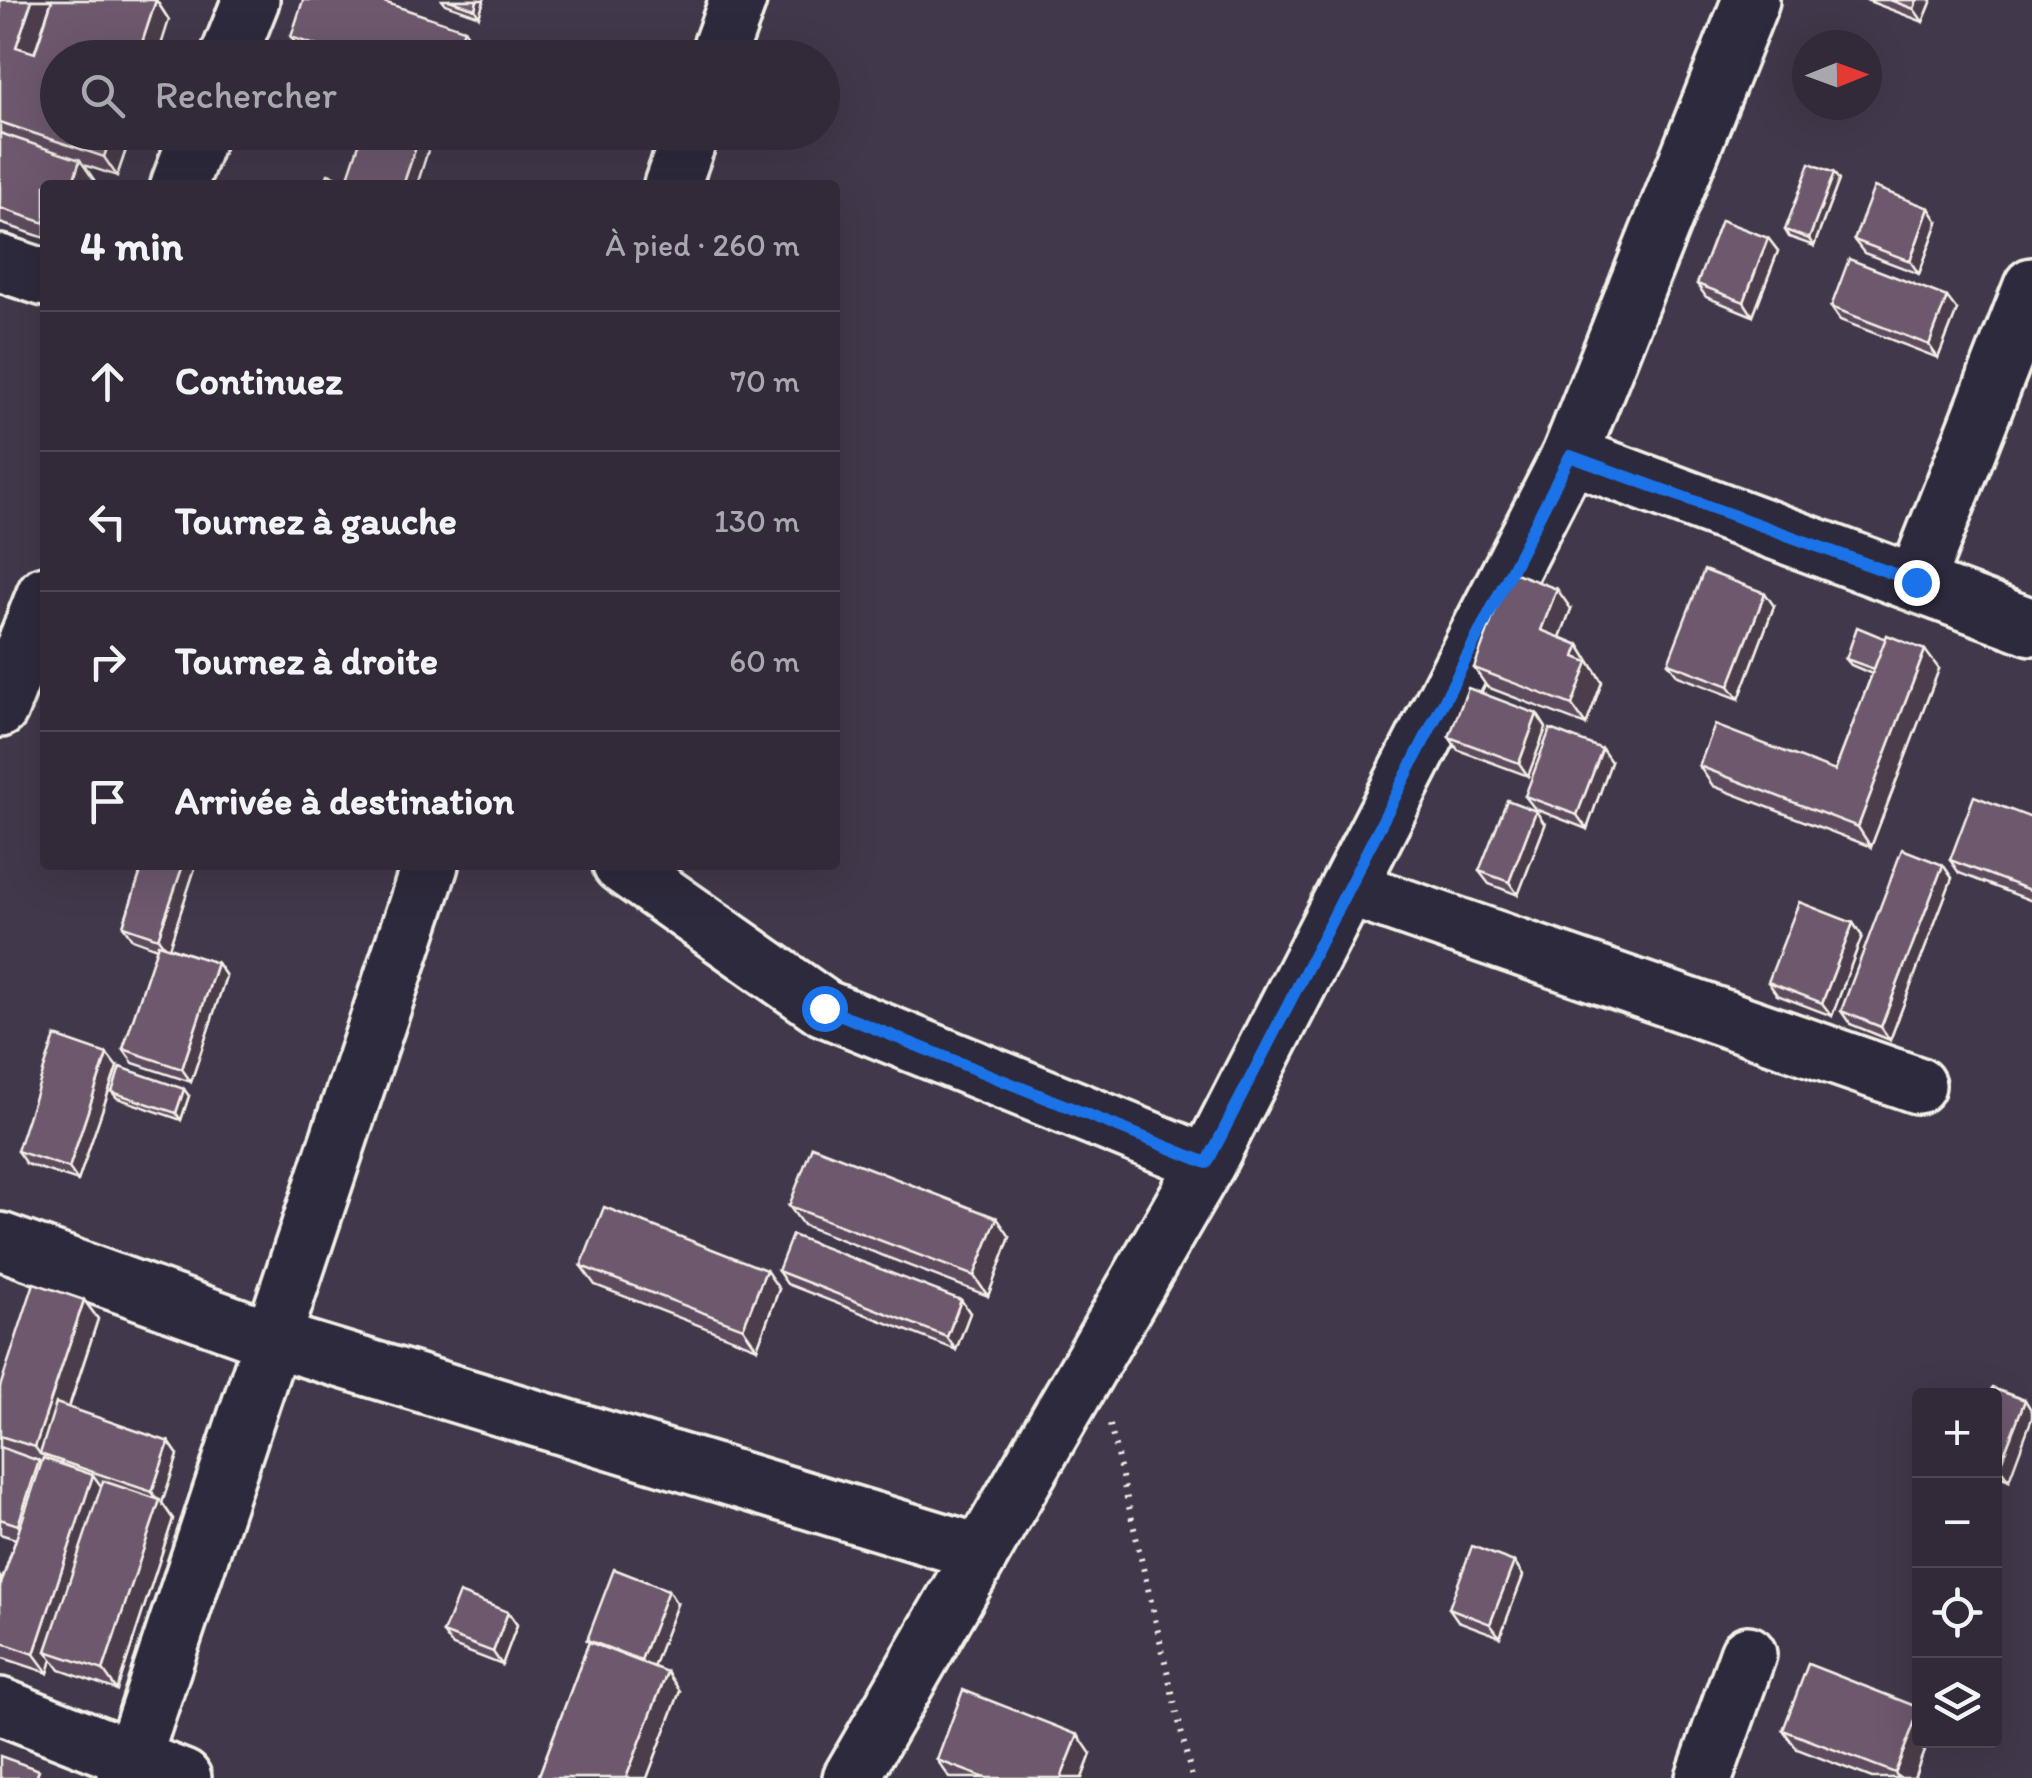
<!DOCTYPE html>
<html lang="fr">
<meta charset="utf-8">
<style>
body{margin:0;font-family:Itim,sans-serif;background:#3a3240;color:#f1f3f6}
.controls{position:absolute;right:30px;bottom:30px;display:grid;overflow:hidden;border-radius:10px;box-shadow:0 10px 40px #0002}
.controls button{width:90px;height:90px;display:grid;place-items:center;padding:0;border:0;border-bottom:2px solid #4d4653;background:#322a38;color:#f1f3f6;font:50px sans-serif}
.compass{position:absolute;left:1792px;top:30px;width:90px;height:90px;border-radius:50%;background:#322a38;box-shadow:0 10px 40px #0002;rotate:89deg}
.stop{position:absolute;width:30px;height:30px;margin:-22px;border:8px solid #1a73e8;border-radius:50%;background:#fff}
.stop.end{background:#1a73e8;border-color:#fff;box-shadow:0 2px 10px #0008}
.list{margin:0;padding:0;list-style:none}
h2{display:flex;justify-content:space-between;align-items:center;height:130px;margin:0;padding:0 40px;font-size:42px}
h2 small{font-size:32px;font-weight:400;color:#a8a7ae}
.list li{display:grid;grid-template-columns:65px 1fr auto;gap:30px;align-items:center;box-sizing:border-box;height:140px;padding:0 40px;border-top:2px solid #4d4653}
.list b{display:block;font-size:38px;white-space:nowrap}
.list em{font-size:32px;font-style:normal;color:#a8a7ae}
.icon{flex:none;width:55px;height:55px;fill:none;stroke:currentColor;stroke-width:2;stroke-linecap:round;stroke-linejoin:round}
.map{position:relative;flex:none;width:2032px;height:1778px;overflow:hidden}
.search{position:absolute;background:#322a38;box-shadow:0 10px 40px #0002;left:40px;top:40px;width:800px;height:110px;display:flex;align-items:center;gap:25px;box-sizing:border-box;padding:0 35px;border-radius:55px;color:#a8a7ae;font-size:38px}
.panel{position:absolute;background:#322a38;box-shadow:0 10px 40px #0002;left:40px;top:180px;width:800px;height:690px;border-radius:10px}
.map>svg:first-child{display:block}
</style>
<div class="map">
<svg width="2032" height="1778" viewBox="0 0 2032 1778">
<rect width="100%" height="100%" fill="#42384b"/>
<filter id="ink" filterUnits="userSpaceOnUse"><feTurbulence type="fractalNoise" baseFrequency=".01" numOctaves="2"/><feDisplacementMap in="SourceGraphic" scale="20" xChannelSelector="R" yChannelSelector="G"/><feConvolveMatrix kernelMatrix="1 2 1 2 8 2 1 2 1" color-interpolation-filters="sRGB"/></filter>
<g filter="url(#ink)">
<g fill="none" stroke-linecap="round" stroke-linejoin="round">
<g stroke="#f4f1e8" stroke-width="62">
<g id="minor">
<polyline points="228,58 251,0"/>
<polyline points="717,58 738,0"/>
<polyline points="179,185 199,132"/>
<polyline points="672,185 691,132"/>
<polyline points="0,263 45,278"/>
<polyline points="1570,455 2032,627"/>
<polyline points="1916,582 2032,286"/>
<polyline points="0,709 45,594"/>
<polyline points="621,865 824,1008 1207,1163"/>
<polyline points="1348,888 1917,1085"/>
<polyline points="0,1241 270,1338 981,1553"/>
<polyline points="0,1706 183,1778"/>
<polyline points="126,1778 430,865"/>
<polyline points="851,1778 1207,1163 1570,455 1751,0"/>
<polyline points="1704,1778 1748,1654"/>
</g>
</g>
<polyline stroke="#f4f1e8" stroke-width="6" stroke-dasharray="2.5 8" stroke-linecap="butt" points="1110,1425 1192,1778"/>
<use href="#minor" stroke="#2f2a3d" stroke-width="55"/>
</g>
<g fill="#5e4c5e" stroke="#f4f1e8" stroke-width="2.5">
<polygon points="0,0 156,0 169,20 58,132 132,132 117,176 84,165 94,180 92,185 45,185 45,238 0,223"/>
<polygon points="442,0 484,0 479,16 445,4"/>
<polygon points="1866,0 1932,0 1923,22"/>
<polygon points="291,37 477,48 474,58 308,58 304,56"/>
<polygon points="1839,180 1814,246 1789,237 1785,230"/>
<polygon points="1938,222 1919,274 1864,253 1854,240"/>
<polygon points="1768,238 1778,251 1753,316 1706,297 1697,284"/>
<polygon points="1831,307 1957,310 1938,358 1840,320"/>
<polygon points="1774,606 1739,699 1678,676 1668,663"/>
<polygon points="1571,609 1560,637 1579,645 1602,682 1586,725 1487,687 1474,668"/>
<polygon points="1846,659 1939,669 1871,847 1713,786 1699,766 1835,771 1872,674 1851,665"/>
<polygon points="1537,714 1546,728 1528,776 1458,750 1449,737"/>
<polygon points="1611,762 1587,829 1535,809 1525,796"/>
<polygon points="2032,818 2032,901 1959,873 1950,860"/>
<polygon points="1545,825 1518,895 1489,884 1479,871"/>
<polygon points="143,865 196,865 169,947 217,963 226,976 191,1082 133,1063 123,1049 157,948 132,939 123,926"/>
<polygon points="1943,865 1952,878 1890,1040 1850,1024 1841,1011"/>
<polygon points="1853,923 1862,936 1832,1016 1777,995 1768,982"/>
<polygon points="117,1067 78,1181 26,1164 17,1151"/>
<polygon points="112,1092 189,1096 181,1120 117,1098"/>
<polygon points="789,1206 1010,1237 988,1296 803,1225"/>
<polygon points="581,1266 779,1289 757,1348 595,1285"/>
<polygon points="778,1271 961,1300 970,1313 956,1350 787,1284"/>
<polygon points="84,1300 98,1319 69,1408 169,1442 178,1455 162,1503 173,1519 117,1690 60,1670 52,1659 48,1673 0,1657 0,1577 2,1580 16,1539 0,1534 0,1387"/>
<polygon points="1994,1396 2009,1480 1994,1474"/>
<polygon points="1514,1562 1523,1576 1500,1637 1458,1621 1449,1608"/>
<polygon points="677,1604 653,1667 680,1691 647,1778 538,1778 589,1642 587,1640"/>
<polygon points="508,1612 517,1625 502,1665 453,1646 443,1633"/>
<polygon points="1783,1730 1920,1740 1928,1740 1914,1778 1872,1778 1797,1749"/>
<polygon points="1091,1754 1082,1778 950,1778 937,1760"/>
</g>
<g fill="#4c3e4c" stroke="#f4f1e8" stroke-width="2.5">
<polygon points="32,0 52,0 30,66 16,47"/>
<polygon points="156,0 169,20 157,58 137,58"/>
<polygon points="477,0 484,0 479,16 475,9"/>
<polygon points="1917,0 1932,0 1923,22 1914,9"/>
<polygon points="464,29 477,48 474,58 454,58"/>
<polygon points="112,132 132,132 117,176 104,157"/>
<polygon points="421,132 434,132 417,185 403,185"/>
<polygon points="80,160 94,180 92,185 72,185"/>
<polygon points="1834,173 1839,180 1814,246 1809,239"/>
<polygon points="1929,208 1938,222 1919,274 1910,261"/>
<polygon points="1768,238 1778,251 1753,316 1744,302"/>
<polygon points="1947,297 1957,310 1938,358 1929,345"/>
<polygon points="1557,589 1571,609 1555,650 1541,630"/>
<polygon points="1765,593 1774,606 1739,699 1729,686"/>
<polygon points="1579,645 1602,682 1586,725 1572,705 1575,657"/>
<polygon points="1925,650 1939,669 1871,847 1858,827"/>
<polygon points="1537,714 1546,728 1528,776 1519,763"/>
<polygon points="1602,749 1611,762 1587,829 1577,815"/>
<polygon points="1536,811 1545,825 1518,895 1509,882"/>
<polygon points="183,865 196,865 168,951 158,938"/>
<polygon points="1943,865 1952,878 1890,1040 1881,1027"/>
<polygon points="1853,923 1862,936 1832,1016 1822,1003"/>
<polygon points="217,963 226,976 191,1082 182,1069"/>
<polygon points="107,1054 117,1067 78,1181 69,1168"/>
<polygon points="184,1089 189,1096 181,1120 176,1113"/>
<polygon points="997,1218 1010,1237 988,1296 974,1276"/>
<polygon points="766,1270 779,1289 757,1348 743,1328"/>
<polygon points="84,1300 98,1319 52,1458 40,1454 35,1447"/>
<polygon points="961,1300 970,1313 956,1350 947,1337"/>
<polygon points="2025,1400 2032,1411 2032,1418 2009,1480 1999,1467"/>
<polygon points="169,1442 178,1455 162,1503 173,1519 117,1690 103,1670 159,1502 152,1492"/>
<polygon points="39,1461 53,1480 31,1544 18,1525"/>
<polygon points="93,1475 107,1494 46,1651 52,1659 48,1673 34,1654"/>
<polygon points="1514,1562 1523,1576 1500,1637 1490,1624"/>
<polygon points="668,1590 677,1604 651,1673 641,1660"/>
<polygon points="508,1612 517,1625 502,1665 493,1652"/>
<polygon points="667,1672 680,1691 647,1778 626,1778"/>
<polygon points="1920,1708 1920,1740 1928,1740 1914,1778 1899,1778 1895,1773"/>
<polygon points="1078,1735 1091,1754 1082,1778 1061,1778"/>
</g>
<g fill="#6d586d" stroke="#f4f1e8" stroke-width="2.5">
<polygon points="0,0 32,0 16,47 35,53 52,0 156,0 137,58 58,58 58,132 112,132 104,157 0,122"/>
<polygon points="303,0 378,0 464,29 454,58 353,58 291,37"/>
<polygon points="449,0 477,0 475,9"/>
<polygon points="1890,0 1917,0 1914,9"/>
<polygon points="363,132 421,132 403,185 361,185 347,180"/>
<polygon points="0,133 80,160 72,185 45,185 45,223 0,208"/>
<polygon points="1810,163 1834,173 1809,239 1785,230"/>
<polygon points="328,174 361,185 324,185"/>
<polygon points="1874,187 1929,208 1910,261 1854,240"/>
<polygon points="1721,220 1768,238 1744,302 1697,284"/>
<polygon points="1849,259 1947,297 1929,345 1831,307"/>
<polygon points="1704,570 1765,593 1729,686 1668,663"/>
<polygon points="1510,571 1557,589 1541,630 1579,645 1575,657 1588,662 1572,705 1474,668"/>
<polygon points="1857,627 1886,639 1874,669 1846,659"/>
<polygon points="1887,635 1925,650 1858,827 1699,766 1715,725 1835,771"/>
<polygon points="1468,688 1537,714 1519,763 1449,737"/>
<polygon points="1550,729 1602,749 1577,815 1525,796"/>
<polygon points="1974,796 2032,818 2032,891 1950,860"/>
<polygon points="1507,800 1536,811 1509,882 1479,871"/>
<polygon points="1902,849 1943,865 1881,1027 1841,1011"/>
<polygon points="143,865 183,865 158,938 123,926"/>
<polygon points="1799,902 1853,923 1822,1003 1768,982"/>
<polygon points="158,944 217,963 182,1069 123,1049"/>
<polygon points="55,1036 107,1054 69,1168 17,1151"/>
<polygon points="120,1067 184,1089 176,1113 112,1092"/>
<polygon points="812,1146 997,1218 974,1276 789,1206"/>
<polygon points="604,1207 766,1270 743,1328 581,1266"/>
<polygon points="792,1235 961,1300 947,1337 778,1271"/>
<polygon points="34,1283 84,1300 35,1447 0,1436 0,1387"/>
<polygon points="1992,1388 2025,1400 1999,1467 1994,1465 1994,1396 1989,1396"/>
<polygon points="56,1403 169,1442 152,1492 40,1454"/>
<polygon points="0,1447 39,1461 18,1525 0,1519"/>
<polygon points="43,1458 93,1475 34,1654 0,1642 0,1587"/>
<polygon points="103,1481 160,1500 103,1670 46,1651"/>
<polygon points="1472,1546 1514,1562 1490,1624 1449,1608"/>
<polygon points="614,1569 668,1590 641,1660 587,1640"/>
<polygon points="459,1593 508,1612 493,1652 443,1633"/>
<polygon points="589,1642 667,1672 626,1778 538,1778"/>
<polygon points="1808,1664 1920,1708 1895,1773 1783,1730"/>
<polygon points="963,1690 1078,1735 1061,1778 985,1778 937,1760"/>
<polygon points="0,1756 39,1770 36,1778 0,1778"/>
</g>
</g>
<g fill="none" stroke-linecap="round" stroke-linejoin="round" filter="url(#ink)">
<polyline stroke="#1a73e8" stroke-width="12" points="824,1008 1207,1163 1570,456 1916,582"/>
</g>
</svg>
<div class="controls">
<button>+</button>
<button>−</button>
<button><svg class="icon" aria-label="locate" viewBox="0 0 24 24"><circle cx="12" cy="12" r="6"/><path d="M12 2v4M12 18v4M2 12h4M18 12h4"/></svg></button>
<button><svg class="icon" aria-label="layers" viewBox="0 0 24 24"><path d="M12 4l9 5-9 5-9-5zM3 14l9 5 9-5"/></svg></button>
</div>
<svg class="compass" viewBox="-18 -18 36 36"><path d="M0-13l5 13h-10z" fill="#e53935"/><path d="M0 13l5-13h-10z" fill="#a8a7ae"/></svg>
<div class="stop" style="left:824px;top:1008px"></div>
<div class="stop end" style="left:1916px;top:582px"></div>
<div class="search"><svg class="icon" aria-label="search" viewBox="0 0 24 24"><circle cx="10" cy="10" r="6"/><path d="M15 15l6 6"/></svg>Rechercher</div>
<section class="panel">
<h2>4 min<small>À pied · 260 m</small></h2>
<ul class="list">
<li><svg class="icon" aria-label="ahead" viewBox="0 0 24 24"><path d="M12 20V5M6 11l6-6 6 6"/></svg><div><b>Continuez</b></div><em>70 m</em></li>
<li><svg class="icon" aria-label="left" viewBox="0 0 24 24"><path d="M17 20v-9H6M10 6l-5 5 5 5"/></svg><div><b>Tournez à gauche</b></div><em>130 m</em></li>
<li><svg class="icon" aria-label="right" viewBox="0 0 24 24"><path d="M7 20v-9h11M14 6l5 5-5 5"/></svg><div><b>Tournez à droite</b></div><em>60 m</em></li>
<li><svg class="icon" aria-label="arrive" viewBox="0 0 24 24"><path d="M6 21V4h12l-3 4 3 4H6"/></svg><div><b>Arrivée à destination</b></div></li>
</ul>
</section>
</div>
